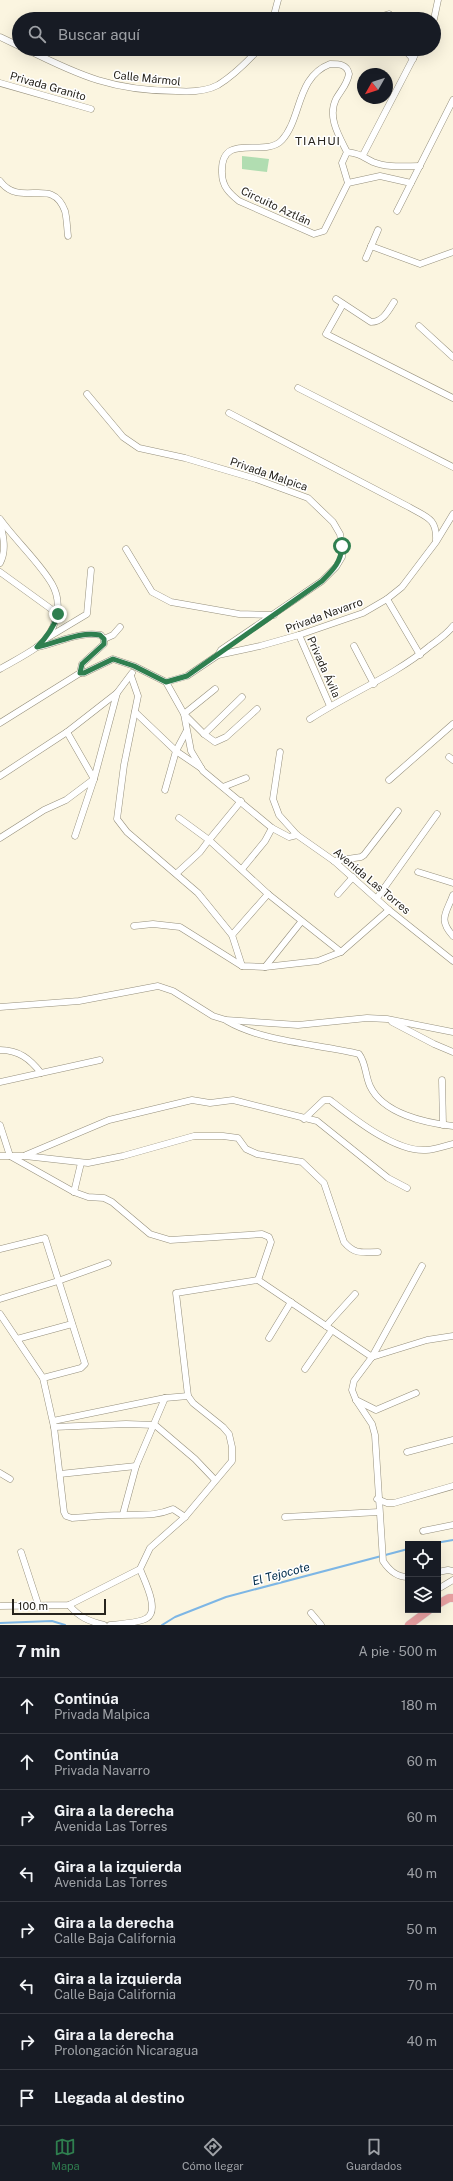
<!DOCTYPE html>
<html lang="es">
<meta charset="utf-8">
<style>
body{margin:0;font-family:"Public Sans",sans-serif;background:#242831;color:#f1f3f6}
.controls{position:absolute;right:12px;bottom:12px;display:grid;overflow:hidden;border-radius:0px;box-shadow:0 4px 16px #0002}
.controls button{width:36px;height:36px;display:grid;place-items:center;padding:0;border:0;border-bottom:1px solid #363941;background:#171b24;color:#f1f3f6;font:20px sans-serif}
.compass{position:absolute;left:357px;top:68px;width:36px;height:36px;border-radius:50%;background:#171b24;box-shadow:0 4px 16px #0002;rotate:231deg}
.scale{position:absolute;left:12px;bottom:10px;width:94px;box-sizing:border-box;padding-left:4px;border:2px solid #27241d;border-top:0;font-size:11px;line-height:14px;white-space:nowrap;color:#27241d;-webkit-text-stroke:3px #fff;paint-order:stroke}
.stop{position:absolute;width:12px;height:12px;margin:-9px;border:3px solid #2f7f4f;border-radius:50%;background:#fff}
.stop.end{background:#2f7f4f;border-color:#fff;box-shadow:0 1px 4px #0008}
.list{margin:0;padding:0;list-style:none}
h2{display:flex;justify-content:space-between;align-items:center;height:52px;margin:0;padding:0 16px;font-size:17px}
h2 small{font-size:13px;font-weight:400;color:#9ea1a6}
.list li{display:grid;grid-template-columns:26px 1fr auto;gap:12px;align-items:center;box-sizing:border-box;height:56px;padding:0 16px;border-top:1px solid #363941}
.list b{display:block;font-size:15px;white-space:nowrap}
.list p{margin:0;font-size:13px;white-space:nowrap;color:#9ea1a6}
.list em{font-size:13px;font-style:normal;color:#9ea1a6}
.icon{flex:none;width:22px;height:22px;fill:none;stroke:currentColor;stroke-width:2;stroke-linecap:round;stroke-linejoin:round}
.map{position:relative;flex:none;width:453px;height:1625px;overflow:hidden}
.search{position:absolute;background:#171b24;box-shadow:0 4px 16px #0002;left:12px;right:12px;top:12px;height:44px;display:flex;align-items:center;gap:10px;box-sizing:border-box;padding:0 14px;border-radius:22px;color:#9ea1a6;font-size:15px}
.sheet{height:500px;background:#171b24}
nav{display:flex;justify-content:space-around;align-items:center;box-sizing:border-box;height:56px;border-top:1px solid #363941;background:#171b24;font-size:11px;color:#9ea1a6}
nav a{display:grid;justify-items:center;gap:2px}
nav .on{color:#2f7f4f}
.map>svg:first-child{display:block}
</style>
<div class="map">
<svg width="453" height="1625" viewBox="0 0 453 1625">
<rect width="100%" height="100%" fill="#fbf5e0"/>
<polygon fill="#b1ddb1" points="242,156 269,159 267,172 242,169"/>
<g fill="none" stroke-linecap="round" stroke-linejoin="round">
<g stroke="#7db6e5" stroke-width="2">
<polyline points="430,1544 453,1540"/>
<polyline points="0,1623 52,1621 65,1625"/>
<polyline points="162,1625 175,1617 226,1597 408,1549"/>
</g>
<g stroke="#958f7c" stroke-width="7">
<g id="minor">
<polyline points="273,19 278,0"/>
<polyline points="373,19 389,14 395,19"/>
<polyline points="434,19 438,0"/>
<polyline points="0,37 19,46"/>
<path d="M26 49C80 76 114 91 176 91 190 92 205 92 218 85 233 76 247 62 259 49"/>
<polyline points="404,49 413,59"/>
<path d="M330 64C339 64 347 64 349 74 347 85 341 90 336 99 327 117 339 136 347 152L342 163 348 183 324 231 314 234 239 201C229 193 222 186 222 173 220 130 265 159 282 140 302 118 296 77 330 64Z"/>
<polyline points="0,83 91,109"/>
<path d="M347 152C361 154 361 156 373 162 387 168 405 166 420 166"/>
<polyline points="363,155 418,49"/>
<path d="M0 181C21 209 52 175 65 211 67 219 67 228 68 236"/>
<polyline points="348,183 380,176 411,183"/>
<polyline points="397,211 453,100"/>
<polyline points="371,246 420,264 453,252"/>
<polyline points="366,258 378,230"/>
<path d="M336 299 371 322C383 322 388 311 394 302"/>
<polyline points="343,304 326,334 453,398"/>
<polyline points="419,326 453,357"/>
<polyline points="298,388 453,467"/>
<polyline points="87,394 123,437 139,448 185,458 256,479 308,498 333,522 340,534 342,546 342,557 336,567 322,581 221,650 218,655"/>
<path d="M229 413 409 507C426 517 437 518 436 540"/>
<path d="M0 519C15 540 40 563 52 584 64 605 56 633 37 647 26 655 12 662 0 669"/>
<polyline points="126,549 152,592 171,602 239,614 274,615"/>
<path d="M0 563C7 550 3 535 0 522"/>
<polyline points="0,572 58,614"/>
<polyline points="387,599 420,655"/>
<polyline points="299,635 330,706"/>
<polyline points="47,638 87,614 91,570"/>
<polyline points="104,639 113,635 120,627"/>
<polyline points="354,646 374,684"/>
<path d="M37 647C58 643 79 631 101 635L104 639V644L82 664 80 673"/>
<polyline points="80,673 84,673 113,659 134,666 166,682 184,714 191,751 203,771 272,828 289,837 297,835"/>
<polyline points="131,676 138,696 124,765 117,819 127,832 198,893 232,935 242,966"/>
<polyline points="166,682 187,676 218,655 260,646 299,635 363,613 387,599 402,587 436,542 453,514"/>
<polyline points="215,689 184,714 204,734 215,742 226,737 257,709"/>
<polyline points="135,712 176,751 201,768"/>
<path d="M310 719C350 693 394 676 430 646 438 640 447 634 453 626"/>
<polyline points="0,723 80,673"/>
<polyline points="204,734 242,697"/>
<polyline points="280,752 273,799 279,815 297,835 334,861 389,910 453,961"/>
<polyline points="449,757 453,760"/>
<polyline points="0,776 67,732 117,693"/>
<polyline points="389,780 453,724"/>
<polyline points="223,787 246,778"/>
<polyline points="165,790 176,751 186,732"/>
<polyline points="179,818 209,840 241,801"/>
<polyline points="75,836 94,779 117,693 132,673"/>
<polyline points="0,838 44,810 66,800 94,779 67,732"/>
<polyline points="334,861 361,857 364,855 398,811"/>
<polyline points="242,869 265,841 272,828"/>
<polyline points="418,872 453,883"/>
<polyline points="177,873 200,852 209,840 268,894 341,952"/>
<polyline points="338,894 353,877"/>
<path d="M453 895C446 914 438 919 453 936"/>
<polyline points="377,898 437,814"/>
<polyline points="134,926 153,924 180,927 242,966 265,967 318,961 341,952 389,910"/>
<polyline points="232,935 268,894"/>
<polyline points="265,967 301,922"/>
<polyline points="0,1007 79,1001 158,986 173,991 213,1016 226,1020 298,1025 367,1018 387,1019 453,1032"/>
<path d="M227 1021C263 1042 318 1044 359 1054 366 1063 365 1075 370 1086 383 1114 426 1123 453 1126"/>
<polyline points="392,1022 434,1044 453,1052"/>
<path d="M0 1050C19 1050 30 1059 41 1073"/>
<polyline points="442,1080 443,1125"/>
<polyline points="0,1082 100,1060"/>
<path d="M304 1119 324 1100H330C353 1118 395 1152 426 1150 435 1150 444 1146 453 1144"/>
<polyline points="0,1125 10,1156 74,1192 88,1197 104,1198 112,1202 150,1234 170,1240 262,1234 269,1237 271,1242 258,1280"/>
<polyline points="26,1155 109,1120 192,1100 210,1103 233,1100 317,1121 388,1178 407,1188"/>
<path d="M0 1156H25L88 1163 123 1156 194 1136H223L238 1138 246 1149 257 1154 302 1162 324 1183 344 1242C355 1255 362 1252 378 1252"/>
<polyline points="74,1192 81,1163"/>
<polyline points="0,1249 45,1238 85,1364 81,1368 43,1378"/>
<polyline points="0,1299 58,1281 108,1263"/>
<path d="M0 1314 43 1378 54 1427 64 1512 66 1516 72 1518C88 1517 105 1515 121 1515 142 1514 153 1517 173 1509L185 1517"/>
<polyline points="326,1326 355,1294"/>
<polyline points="269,1338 291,1302"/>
<polyline points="17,1339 72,1324"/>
<polyline points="372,1357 427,1340 453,1336"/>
<polyline points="305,1369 332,1330"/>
<polyline points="356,1400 376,1410 416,1393"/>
<polyline points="53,1421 165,1398 188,1396"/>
<polyline points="54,1427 126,1424 155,1425 195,1459 215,1480"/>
<polyline points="407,1452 453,1440"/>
<polyline points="0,1473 10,1479"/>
<polyline points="60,1474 136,1466"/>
<polyline points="377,1499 387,1503 394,1503 453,1486"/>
<polyline points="123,1514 136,1466 165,1398"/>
<polyline points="285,1517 379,1512"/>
<polyline points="423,1531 453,1525"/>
<polyline points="21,1552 39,1607"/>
<polyline points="438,1572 448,1570 453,1571"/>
<path d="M408 1577C396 1577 389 1570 383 1561L375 1435 372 1424 356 1400 352 1390 354 1381 372 1357 422 1266"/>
<polyline points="438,1589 453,1580"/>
<path d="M69 1605C79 1617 88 1621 104 1625"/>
<polyline points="0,1606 69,1605 140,1569 150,1548 185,1517 232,1461 232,1447 229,1434 223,1427 193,1403 188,1396 176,1293 258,1280 372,1357"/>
<polyline points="311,1613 321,1625"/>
<path d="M110 1625C118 1624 140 1623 147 1618 160 1610 144 1580 140 1569"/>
</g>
</g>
<g stroke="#e1e0df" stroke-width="9">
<g id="major">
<polyline points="438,1604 449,1598 453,1598"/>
<polyline points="409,1625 429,1610"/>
</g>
</g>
<use href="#minor" stroke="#fff" stroke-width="6"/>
<use href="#major" stroke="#e8a0a1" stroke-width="8"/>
</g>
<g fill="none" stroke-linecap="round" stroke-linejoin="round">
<path stroke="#2f7f4f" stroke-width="5" d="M58 614C54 627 47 637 37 647 58 643 79 631 100 635L104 639V644L82 664 80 673H84L113 659 134 666 166 682 187 676 322 581C334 569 341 562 342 546"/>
</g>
<g text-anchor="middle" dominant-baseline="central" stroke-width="3" stroke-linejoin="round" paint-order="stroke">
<g font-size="11" fill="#27241d" stroke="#fff">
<text transform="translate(147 78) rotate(6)">Calle Mármol</text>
<text transform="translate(48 86) rotate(16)">Privada Granito</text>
<text transform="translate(276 206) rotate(25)">Circuito Aztlán</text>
<text transform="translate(269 474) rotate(19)">Privada Malpica</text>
<text transform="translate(324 615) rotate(-20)">Privada Navarro</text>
<text transform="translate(324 667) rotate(66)">Privada Ávila</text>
<text transform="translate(372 881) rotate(40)">Avenida Las Torres</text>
</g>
<g font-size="12" letter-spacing="1" fill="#27241d" stroke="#fff">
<text x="318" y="141">TIAHUI</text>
</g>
<g font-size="12" font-style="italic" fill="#002d4c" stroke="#fff">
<text transform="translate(281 1574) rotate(-15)">El Tejocote</text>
</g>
</g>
</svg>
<div class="controls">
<button><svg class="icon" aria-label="locate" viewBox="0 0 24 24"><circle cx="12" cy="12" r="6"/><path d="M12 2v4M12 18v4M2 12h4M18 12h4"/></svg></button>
<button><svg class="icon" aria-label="layers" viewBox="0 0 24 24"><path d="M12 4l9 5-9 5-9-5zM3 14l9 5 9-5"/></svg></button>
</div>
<svg class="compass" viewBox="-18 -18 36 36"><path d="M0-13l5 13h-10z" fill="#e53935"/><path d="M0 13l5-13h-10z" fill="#9ea1a6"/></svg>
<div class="scale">100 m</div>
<div class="stop" style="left:342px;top:546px"></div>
<div class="stop end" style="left:58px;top:614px"></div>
<div class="search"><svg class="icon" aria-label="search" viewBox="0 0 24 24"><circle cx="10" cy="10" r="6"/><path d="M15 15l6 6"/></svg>Buscar aquí</div>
</div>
<section class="sheet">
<h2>7 min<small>A pie · 500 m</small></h2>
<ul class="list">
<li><svg class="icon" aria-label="ahead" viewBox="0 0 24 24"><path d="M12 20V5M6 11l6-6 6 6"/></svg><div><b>Continúa</b><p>Privada Malpica</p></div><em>180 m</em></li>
<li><svg class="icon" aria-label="ahead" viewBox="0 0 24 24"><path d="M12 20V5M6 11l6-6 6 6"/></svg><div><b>Continúa</b><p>Privada Navarro</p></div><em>60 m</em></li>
<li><svg class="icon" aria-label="right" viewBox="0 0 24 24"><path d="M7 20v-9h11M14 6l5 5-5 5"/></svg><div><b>Gira a la derecha</b><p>Avenida Las Torres</p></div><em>60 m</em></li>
<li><svg class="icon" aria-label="left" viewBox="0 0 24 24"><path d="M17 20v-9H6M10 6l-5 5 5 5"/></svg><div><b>Gira a la izquierda</b><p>Avenida Las Torres</p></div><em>40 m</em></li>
<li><svg class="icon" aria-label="right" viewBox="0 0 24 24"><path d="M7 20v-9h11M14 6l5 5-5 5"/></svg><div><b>Gira a la derecha</b><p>Calle Baja California</p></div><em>50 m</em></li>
<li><svg class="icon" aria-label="left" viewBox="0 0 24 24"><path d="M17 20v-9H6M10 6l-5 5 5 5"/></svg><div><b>Gira a la izquierda</b><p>Calle Baja California</p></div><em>70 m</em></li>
<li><svg class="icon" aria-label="right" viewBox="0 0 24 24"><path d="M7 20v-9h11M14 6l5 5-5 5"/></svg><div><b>Gira a la derecha</b><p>Prolongación Nicaragua</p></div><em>40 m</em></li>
<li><svg class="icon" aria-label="arrive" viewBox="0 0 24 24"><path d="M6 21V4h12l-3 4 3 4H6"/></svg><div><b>Llegada al destino</b></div></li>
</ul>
</section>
<nav>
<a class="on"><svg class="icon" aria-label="map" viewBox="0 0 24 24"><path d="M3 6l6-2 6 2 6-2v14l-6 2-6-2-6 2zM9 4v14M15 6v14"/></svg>Mapa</a>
<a><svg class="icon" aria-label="directions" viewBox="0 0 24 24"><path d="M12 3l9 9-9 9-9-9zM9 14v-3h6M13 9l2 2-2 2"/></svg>Cómo llegar</a>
<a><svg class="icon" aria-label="saved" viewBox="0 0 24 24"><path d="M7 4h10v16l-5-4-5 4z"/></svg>Guardados</a>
</nav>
